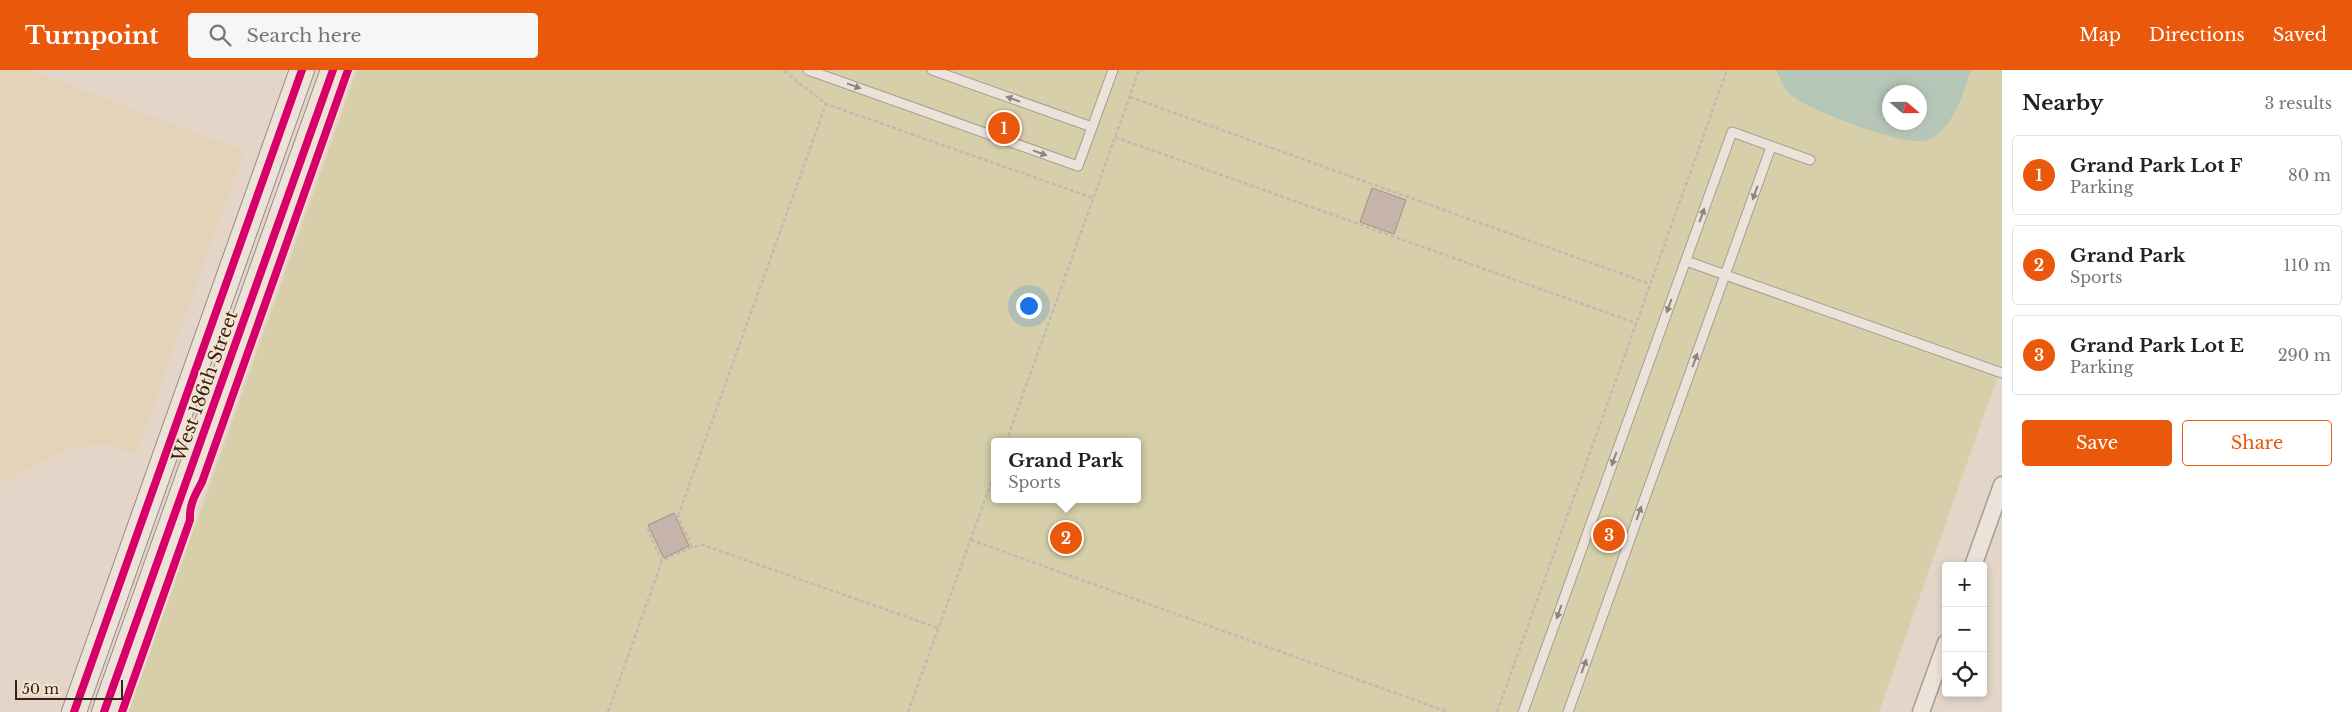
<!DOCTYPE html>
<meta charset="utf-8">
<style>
body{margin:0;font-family:"Libre Baskerville",serif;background:#f6f6f6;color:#222}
.controls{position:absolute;right:15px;bottom:15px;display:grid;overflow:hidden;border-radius:5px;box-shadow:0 2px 8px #0003}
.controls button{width:45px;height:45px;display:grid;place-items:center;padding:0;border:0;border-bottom:1px solid #e0e0e0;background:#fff;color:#222;font:25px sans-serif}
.compass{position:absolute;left:1882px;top:15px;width:45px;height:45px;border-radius:50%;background:#fff;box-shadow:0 2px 8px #0003;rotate:110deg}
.scale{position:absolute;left:15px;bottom:12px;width:108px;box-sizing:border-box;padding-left:5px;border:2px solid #35231b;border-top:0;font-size:14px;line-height:18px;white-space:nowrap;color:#35231b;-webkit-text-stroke:4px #f6e3cd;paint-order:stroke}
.you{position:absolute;left:1028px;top:235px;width:18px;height:18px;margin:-12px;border:4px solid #fff;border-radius:50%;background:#1a73e8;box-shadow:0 0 0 8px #1a73e833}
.badge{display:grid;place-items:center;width:32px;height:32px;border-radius:50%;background:#ea580c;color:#fff;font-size:16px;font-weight:700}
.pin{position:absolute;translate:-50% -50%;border:2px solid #fff;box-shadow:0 1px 5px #0006}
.popup{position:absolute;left:991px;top:368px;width:150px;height:65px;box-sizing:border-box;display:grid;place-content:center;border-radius:5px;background:#fff;filter:drop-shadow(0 1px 4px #0005);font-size:16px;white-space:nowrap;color:#767676}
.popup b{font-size:19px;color:#222}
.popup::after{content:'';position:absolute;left:50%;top:100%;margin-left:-10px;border:10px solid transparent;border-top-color:#fff}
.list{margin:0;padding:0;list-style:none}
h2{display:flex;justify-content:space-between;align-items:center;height:65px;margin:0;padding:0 20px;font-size:21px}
h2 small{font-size:16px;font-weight:400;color:#767676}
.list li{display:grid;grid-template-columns:32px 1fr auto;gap:15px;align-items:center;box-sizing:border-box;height:80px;margin:0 10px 10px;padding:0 10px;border:1px solid #e0e0e0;border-radius:5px}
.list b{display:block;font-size:19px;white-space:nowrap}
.list p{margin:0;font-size:16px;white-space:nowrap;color:#767676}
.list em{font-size:16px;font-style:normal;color:#767676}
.actions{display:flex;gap:10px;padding:15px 20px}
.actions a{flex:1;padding:11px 0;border:1px solid #ea580c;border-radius:5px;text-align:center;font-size:18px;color:#ea580c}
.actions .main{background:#ea580c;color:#fff}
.icon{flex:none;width:28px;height:28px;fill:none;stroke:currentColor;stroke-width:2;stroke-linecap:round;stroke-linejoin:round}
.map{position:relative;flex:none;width:2002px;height:642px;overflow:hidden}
header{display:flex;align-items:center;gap:30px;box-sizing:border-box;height:70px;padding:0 25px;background:#ea580c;color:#fff}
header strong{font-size:24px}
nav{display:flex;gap:28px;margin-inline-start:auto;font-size:18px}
.search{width:350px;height:45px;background:#f6f6f6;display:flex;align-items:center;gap:12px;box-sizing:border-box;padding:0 18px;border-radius:5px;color:#767676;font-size:19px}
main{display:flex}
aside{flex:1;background:#fff}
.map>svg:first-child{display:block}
</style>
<header>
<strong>Turnpoint</strong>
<div class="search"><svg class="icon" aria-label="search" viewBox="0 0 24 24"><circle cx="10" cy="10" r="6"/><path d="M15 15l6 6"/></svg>Search here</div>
<nav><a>Map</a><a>Directions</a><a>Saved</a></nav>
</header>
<main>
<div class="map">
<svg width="2002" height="642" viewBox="0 0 2002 642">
<rect width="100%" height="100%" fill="#e3d6c8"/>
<polygon fill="#e4d3b8" points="0,0 31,0 244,81 136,384 105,375 71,377 0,414"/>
<path fill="#d6cfaa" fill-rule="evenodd" d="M357 0H2002V294L1879 642H129ZM1890 22H1920V52H1890ZM995 372H1137V429H995Z"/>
<path fill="#b5c6b8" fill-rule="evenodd" d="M1776 0H1971C1962 25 1955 57 1928 70 1908 79 1814 41 1795 28 1785 22 1781 10 1776 0ZM1890 22H1920V52H1890Z"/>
<g fill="#c6b3a9" stroke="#a39188">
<polygon points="1372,118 1406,130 1394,164 1360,152"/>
<polygon points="674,443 689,476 664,488 648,455"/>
</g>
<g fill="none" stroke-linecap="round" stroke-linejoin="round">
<g stroke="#a79c92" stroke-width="11">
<g id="lane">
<polyline points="808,0 1078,96 1113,0"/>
<polyline points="932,0 1092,57"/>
<polyline points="1686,191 2002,303"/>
<polyline points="1523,642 1732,62 1810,90"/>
<polyline points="1568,642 1771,77"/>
</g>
</g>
<g stroke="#a79c92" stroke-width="19">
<g id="street">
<polyline points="1973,496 2002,415"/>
<polyline points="1921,642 1946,573"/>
</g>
</g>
<g stroke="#978b82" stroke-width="26">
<g id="secondary">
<polyline points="74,642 302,0"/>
<polyline points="104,642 333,0"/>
</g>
</g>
<g stroke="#c3b9b1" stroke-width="2.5" stroke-dasharray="4 2.5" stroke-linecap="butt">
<polyline points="784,1 826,34 1093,128"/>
<polyline points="1130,27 1650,214"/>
<polyline points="1115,67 1636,253"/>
<polyline points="1006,372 1139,0"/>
<polyline points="678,446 826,34"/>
<polyline points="971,470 1448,642"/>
<polyline points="692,477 678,446 648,460 662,491 692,477 703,475 938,558"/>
<polyline points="608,642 662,491"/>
<polyline points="908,642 995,402"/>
<polyline points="1497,642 1727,0"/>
</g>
<use href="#lane" stroke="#ebe3da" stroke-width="9"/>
<use href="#street" stroke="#ebe3da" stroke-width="16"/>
<use href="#secondary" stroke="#ebe3da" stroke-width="24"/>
<g stroke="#f6e3cd" stroke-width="11">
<g id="cycleway">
<polyline points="74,642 302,0"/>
<polyline points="104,642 333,0"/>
<path d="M122 642 190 450C189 435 195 425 202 412L348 0"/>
</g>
</g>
<use href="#cycleway" stroke="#d6006c" stroke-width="8"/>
</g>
<defs><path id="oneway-solid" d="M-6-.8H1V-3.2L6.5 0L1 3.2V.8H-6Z" transform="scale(1.25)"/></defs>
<g fill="#90837a">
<use href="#oneway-solid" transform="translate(854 16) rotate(20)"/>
<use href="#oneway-solid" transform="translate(1013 29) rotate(-160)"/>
<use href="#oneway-solid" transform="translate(1040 83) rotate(20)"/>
<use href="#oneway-solid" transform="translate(1755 123) rotate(110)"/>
<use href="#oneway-solid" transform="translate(1702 145) rotate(-70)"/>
<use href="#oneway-solid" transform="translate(1669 236) rotate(110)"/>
<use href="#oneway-solid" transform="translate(1695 290) rotate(-70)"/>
<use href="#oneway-solid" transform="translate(1614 389) rotate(110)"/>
<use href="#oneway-solid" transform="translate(1639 443) rotate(-70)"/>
<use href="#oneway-solid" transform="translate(1559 542) rotate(110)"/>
<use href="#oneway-solid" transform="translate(1584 596) rotate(-70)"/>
</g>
<g text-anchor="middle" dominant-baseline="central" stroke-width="4" stroke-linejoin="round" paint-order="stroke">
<g font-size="18" fill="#35231b" stroke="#f6e3cd">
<text transform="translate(205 316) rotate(-70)">West 186th Street</text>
</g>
</g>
</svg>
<div class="controls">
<button>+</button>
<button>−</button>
<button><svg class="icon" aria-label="locate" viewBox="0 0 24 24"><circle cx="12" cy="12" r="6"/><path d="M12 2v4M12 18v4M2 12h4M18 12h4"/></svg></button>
</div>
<svg class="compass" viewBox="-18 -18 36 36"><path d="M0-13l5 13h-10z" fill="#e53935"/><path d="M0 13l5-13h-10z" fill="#767676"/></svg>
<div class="scale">50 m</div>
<div class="you"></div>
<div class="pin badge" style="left:1004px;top:58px">1</div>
<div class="pin badge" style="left:1066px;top:468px">2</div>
<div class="popup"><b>Grand Park</b>Sports</div>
<div class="pin badge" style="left:1609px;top:465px">3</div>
</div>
<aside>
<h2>Nearby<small>3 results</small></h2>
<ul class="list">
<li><span class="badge">1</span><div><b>Grand Park Lot F</b><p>Parking</p></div><em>80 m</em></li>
<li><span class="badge">2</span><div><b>Grand Park</b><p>Sports</p></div><em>110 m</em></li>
<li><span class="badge">3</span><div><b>Grand Park Lot E</b><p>Parking</p></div><em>290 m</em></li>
</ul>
<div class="actions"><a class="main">Save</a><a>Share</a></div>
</aside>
</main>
